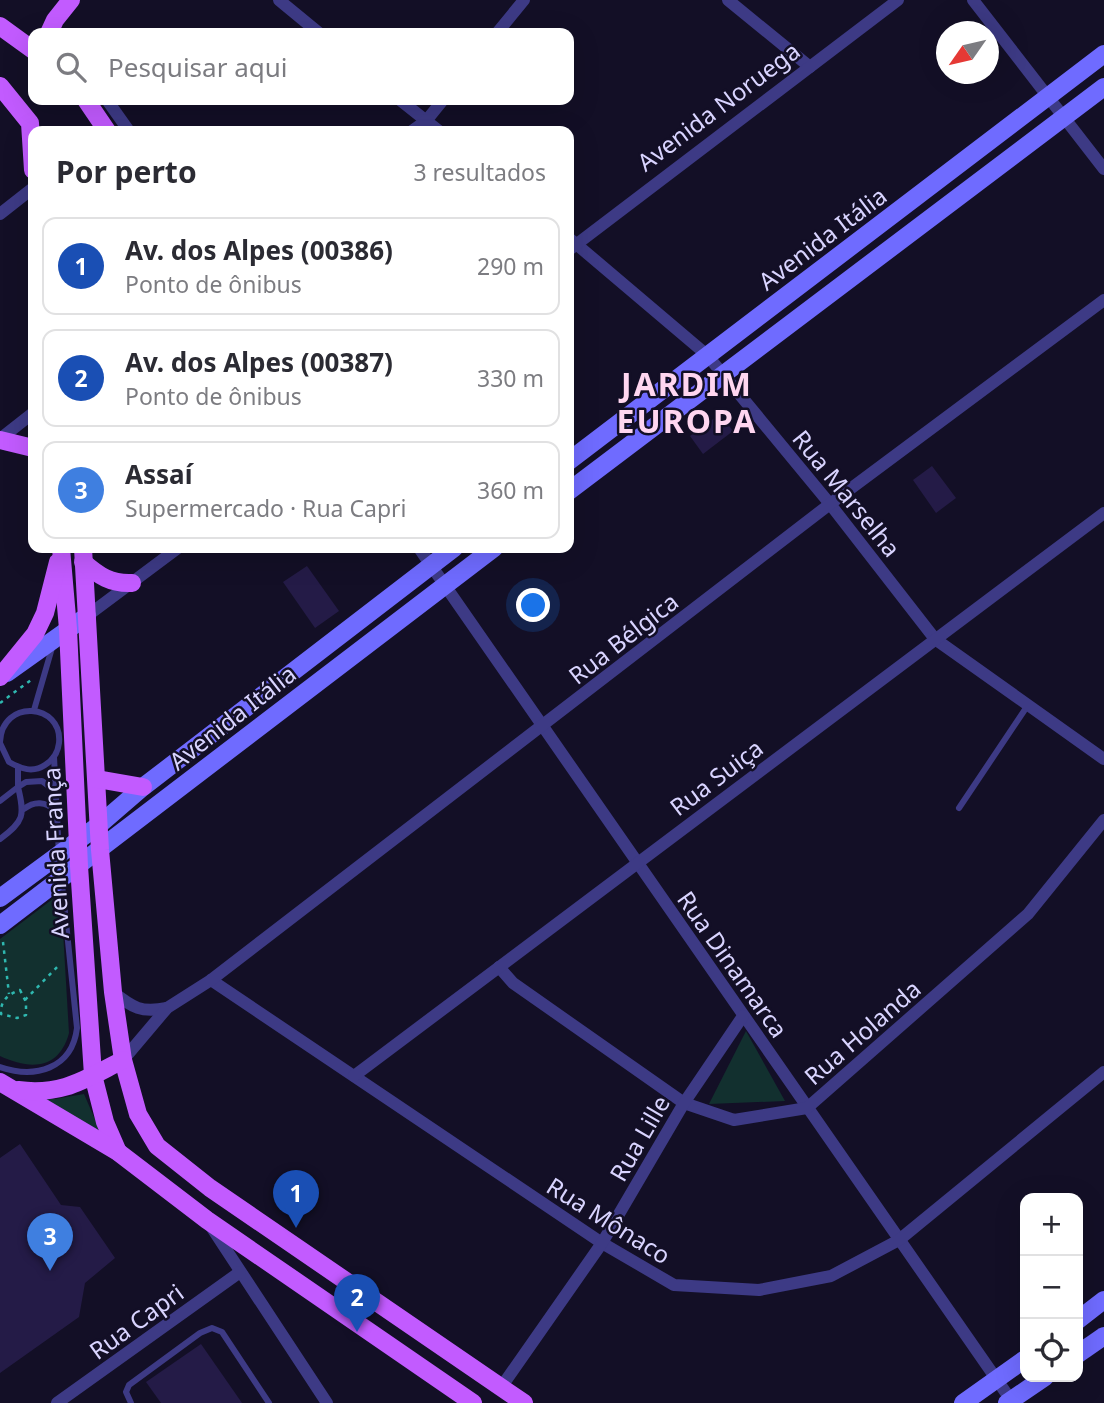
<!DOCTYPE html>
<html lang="pt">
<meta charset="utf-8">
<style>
body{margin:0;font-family:"Noto Sans",sans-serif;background:#f7f7f7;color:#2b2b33}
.controls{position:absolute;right:21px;bottom:21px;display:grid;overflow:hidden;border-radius:14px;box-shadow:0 7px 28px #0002}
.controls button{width:63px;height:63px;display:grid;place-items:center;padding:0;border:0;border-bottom:2px solid #e1e1e2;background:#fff;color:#2b2b33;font:35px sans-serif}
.compass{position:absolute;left:936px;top:21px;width:63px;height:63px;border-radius:50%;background:#fff;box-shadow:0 7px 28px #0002;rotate:236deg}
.you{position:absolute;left:534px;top:606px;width:24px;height:24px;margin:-18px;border:5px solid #fff;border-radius:50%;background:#1a73e8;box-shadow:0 0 0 10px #1a73e833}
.badge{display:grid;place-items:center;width:46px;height:46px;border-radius:50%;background:#187f8f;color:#fff;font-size:23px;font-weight:700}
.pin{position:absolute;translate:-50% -58px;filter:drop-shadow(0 2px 4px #0008)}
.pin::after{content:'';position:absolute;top:37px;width:24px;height:21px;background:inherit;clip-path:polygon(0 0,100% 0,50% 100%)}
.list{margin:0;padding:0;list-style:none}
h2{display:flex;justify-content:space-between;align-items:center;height:91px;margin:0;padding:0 28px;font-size:30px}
h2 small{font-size:23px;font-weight:400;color:#7c7c81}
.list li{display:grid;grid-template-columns:46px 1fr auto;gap:21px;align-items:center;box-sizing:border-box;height:98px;margin:0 14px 14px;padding:0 14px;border:2px solid #e1e1e2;border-radius:14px}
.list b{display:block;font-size:26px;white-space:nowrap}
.list p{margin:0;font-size:23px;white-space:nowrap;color:#7c7c81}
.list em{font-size:23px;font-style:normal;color:#7c7c81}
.icon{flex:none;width:38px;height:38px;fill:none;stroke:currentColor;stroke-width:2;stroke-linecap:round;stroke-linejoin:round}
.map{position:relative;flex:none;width:1104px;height:1403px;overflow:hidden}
.search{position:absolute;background:#fff;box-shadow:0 7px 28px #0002;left:28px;top:28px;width:546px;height:77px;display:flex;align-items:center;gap:18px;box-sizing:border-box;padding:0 24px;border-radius:14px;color:#7c7c81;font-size:26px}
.panel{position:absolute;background:#fff;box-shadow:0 7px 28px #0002;left:28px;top:126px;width:546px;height:427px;border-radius:14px}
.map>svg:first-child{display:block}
</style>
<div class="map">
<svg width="1104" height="1403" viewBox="0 0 1104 1403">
<rect width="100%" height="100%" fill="#130f26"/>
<g fill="#12302f">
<path d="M58 895 61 897 69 1033C59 1070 30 1070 0 1056V939Z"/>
<polygon points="746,1031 785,1101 709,1104"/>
<polygon points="84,1094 103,1138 37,1098 55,1099"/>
</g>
<g fill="#241b47">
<polygon points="720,414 733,431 703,454 690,436"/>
<polygon points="932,466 956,498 936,513 913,480"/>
<polygon points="307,566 339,611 315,628 283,582"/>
<polygon points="20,1144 61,1205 80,1207 115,1258 85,1283 79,1317 0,1373 0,1158"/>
<polygon points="201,1344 242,1403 161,1403 146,1382"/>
</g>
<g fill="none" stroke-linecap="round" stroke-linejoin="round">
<g stroke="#2fb8b0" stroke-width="2.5" stroke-dasharray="3.5 5" stroke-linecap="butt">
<polyline points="0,703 31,680"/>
<polyline points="3,942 9,994"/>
<path d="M20 990 26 1002V1015L17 1018 1 1014C0 1000 9 994 20 990Z"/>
<polyline points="25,1000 59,965"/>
</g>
<g stroke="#3d3a85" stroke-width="6">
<polyline points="34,710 52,648"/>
<path d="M0 742C2 698 63 703 59 743 58 752 53 760 45 765 33 773 21 769 9 762L0 743"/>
<polyline points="0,801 18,787 18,767"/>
<polyline points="959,808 1028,705"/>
<path d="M24 809C34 801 46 801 55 811"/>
<path d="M0 839C24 821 25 816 18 787L26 782 42 781 54 790"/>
<path d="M0 1067C35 1079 72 1069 77 1028L59 855 54 757"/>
<polyline points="131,1403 126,1392 129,1385 200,1333 212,1328 222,1332 269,1403"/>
</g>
<g stroke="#3d3a85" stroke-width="12">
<polyline points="279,0 319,33"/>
<polyline points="728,0 810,67"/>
<polyline points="973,0 1104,169"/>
<polyline points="497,33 524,0"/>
<polyline points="107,100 129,131"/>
<polyline points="400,100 439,131"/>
<polyline points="412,131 426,121 443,100"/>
<polyline points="0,214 33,188"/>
<polyline points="569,238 707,355 830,504 935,639 1104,759"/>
<polyline points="569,250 898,0"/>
<polyline points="0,439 33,413"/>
<polyline points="419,548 1013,1403"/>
<polyline points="87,616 178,548"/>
<polyline points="499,967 513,983 684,1103 734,1120 807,1108 1028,914 1104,820"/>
<polyline points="211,980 602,1243 674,1285 759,1290 831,1276 899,1240 1104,1072"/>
<path d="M113 992C133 1008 141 1013 167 1008"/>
<polyline points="123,1060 167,1008 211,980 830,504 1104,300"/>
<polyline points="354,1076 1104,513"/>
<polyline points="210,1225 327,1403"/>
<polyline points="502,1386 602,1243 684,1103 743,1016"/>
<polyline points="57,1403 240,1272"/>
</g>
<g stroke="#6f6bff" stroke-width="18">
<polyline points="569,461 1104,54"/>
<polyline points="569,491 1104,87"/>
<polyline points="7,673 87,616"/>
<polyline points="0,898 99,825 143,787 454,548"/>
<polyline points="0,925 494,548"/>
<polyline points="1078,1320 1104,1300"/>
<polyline points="1078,1354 1104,1336"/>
<polyline points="963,1403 1025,1359"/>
<polyline points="1007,1403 1045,1377"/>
</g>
<g stroke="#c25bff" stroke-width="18">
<polyline points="0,26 33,50"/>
<polyline points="49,33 55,20 71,0"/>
<polyline points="0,86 30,123 33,170"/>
<polyline points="86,100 107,131"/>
<polyline points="0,440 33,448"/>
<polyline points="61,548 68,629 79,866 93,1075 105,1122 118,1152"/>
<polyline points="83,548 100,850 113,992 123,1060 138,1114 157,1146 210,1188 524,1403"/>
<path d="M83 562C99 576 111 584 132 583"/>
<polyline points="0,677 35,634 45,613 58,562"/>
<polyline points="97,779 143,787"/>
<polyline points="0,1082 118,1152 207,1220 473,1403"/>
<path d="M18 1090C62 1096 85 1079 123 1060"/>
</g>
</g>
<g text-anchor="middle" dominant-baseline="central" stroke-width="5" stroke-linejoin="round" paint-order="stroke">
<g font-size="24" fill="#d9d4ff" stroke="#130f26">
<text transform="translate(718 106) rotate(-37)">Avenida Noruega</text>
<text transform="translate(822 238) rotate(-37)">Avenida Itália</text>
<text transform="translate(847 493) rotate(51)">Rua Marselha</text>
<text transform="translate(623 638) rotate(-38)">Rua Bélgica</text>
<text transform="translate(232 717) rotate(-38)">Avenida Itália</text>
<text transform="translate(716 777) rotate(-37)">Rua Suiça</text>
<text transform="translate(55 853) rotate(-93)">Avenida França</text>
<text transform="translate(733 964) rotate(55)">Rua Dinamarca</text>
<text transform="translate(862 1032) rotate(-41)">Rua Holanda</text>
<text transform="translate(639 1138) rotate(-60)">Rua Lille</text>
<text transform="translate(609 1220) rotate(32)">Rua Mônaco</text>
<text transform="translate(136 1321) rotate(-36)">Rua Capri</text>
</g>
<g font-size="32" font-weight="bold" letter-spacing="2" fill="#ffd6f0" stroke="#130f26">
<text x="687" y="383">JARDIM<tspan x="687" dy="37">EUROPA</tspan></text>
</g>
</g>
</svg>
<div class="controls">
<button>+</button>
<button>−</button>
<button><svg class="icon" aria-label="locate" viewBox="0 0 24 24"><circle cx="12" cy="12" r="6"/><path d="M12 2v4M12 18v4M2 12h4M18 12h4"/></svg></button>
</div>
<svg class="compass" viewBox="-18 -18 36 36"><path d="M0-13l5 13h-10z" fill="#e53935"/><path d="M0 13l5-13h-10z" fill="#7c7c81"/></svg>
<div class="you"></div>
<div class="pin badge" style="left:296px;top:1228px;background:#1a4fb4">1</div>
<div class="pin badge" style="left:357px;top:1332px;background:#1a4fb4">2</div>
<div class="pin badge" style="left:50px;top:1271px;background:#3f7fe0">3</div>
<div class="search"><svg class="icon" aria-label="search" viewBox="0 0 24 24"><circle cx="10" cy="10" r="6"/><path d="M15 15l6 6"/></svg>Pesquisar aqui</div>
<section class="panel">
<h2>Por perto<small>3 resultados</small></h2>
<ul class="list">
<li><span class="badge" style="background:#1a4fb4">1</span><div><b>Av. dos Alpes (00386)</b><p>Ponto de ônibus</p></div><em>290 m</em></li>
<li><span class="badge" style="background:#1a4fb4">2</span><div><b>Av. dos Alpes (00387)</b><p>Ponto de ônibus</p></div><em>330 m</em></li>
<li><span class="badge" style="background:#3f7fe0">3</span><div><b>Assaí</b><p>Supermercado · Rua Capri</p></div><em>360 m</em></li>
</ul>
</section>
</div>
